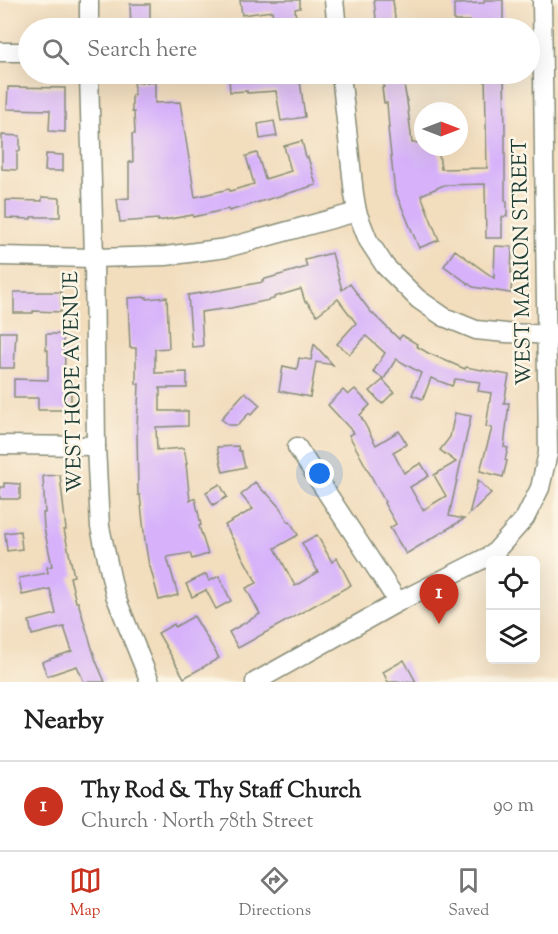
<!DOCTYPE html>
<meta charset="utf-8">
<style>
body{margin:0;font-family:"Sorts Mill Goudy",serif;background:#f2f2f2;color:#222}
.controls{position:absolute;right:18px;bottom:18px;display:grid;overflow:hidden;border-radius:9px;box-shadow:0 6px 24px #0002}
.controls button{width:54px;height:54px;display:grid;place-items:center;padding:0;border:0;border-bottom:2px solid #e0e0e0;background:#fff;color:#222;font:30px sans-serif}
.compass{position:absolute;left:414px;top:102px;width:54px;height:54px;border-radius:50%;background:#fff;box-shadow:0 6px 24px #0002;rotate:90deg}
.you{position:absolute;left:320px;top:474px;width:21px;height:21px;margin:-15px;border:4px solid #fff;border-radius:50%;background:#1a73e8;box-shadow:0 0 0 9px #1a73e833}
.badge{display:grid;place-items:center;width:39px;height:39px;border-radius:50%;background:#c8321e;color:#fff;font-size:20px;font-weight:700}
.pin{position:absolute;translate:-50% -50px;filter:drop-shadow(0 2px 3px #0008)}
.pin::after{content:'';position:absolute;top:32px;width:21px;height:18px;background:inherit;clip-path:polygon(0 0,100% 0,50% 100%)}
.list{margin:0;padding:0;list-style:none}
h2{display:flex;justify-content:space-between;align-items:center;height:78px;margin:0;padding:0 24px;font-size:26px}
h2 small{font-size:20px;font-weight:400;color:#767676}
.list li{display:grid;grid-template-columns:39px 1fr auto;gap:18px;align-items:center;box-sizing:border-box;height:90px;padding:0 24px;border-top:2px solid #e0e0e0}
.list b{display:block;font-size:22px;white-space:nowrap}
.list p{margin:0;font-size:20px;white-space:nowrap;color:#767676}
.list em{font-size:20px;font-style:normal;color:#767676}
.icon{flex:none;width:33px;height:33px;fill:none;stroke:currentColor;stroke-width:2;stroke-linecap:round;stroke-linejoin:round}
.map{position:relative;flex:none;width:558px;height:682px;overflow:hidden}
.search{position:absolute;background:#fff;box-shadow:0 6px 24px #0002;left:18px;right:18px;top:18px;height:66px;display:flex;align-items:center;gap:15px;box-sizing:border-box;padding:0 21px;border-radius:33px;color:#767676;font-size:22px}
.sheet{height:168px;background:#fff}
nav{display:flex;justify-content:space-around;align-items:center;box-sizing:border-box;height:84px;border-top:2px solid #e0e0e0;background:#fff;font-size:16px;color:#767676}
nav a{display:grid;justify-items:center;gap:3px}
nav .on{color:#c8321e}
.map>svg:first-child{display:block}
</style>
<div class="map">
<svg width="558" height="682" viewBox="0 0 558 682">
<rect width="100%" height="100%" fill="#fcf5e5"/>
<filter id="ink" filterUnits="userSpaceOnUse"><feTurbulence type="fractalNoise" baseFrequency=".0167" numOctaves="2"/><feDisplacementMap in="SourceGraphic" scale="12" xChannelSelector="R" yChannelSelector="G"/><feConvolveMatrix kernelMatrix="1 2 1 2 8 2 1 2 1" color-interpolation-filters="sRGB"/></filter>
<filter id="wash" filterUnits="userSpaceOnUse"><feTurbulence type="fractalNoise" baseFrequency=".008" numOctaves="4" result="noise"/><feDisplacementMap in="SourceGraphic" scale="24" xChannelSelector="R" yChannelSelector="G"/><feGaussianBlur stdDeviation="1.35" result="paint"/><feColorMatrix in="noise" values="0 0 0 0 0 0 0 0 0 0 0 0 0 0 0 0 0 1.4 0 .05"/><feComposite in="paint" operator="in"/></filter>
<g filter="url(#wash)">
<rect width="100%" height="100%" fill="#f2ddbd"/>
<g id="blocks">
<g fill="#d7b2fa">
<polygon points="240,0 300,0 300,8 295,9 297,28 274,28 272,11 242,15"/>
<polygon points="374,0 393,0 396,28 377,28"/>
<polygon points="484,0 503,0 503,28 471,28 470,21 454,21 454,4 484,3"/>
<polygon points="130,4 150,4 150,28 131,28"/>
<polygon points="279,74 299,74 305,117 281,121 276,91 247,93 247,91 230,92 229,77"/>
<polygon points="382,74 402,74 407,101 412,143 423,142 423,147 438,147 441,169 487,168 485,74 504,74 505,133 505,201 507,201 507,216 502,217 502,238 486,238 485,184 444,185 421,195 439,240 419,248 396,193 395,193 388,128 389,128 387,103 384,103 382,88 384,87"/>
<polygon points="134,82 155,82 155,103 180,102 195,197 229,189 230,191 254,184 246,156 257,153 265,179 291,171 284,146 302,141 306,158 308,157 316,185 229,211 228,209 193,217 193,215 158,221 158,219 120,222 117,199 129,198 129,162 133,162 132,134 135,134 134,112 132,112 132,95 134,95"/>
<polygon points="8,87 65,88 65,132 49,131 50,110 7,109"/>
<polygon points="274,121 277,136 260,139 258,124"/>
<polygon points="2,135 20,136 20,151 17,151 17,170 2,169"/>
<polygon points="46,154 63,155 63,171 45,171"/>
<polygon points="42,197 60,198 60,217 31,217 31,219 6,218 6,200 42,201"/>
<polygon points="495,246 512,247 511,273 513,273 511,290 516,294 473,287 444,266 455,250 494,278"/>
<polygon points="332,253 342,290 350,284 370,311 399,339 402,335 417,344 416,346 428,353 465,369 466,367 509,375 504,403 509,403 504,447 508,448 505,460 507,461 503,477 480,471 492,428 486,427 491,393 478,391 480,382 455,379 452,386 431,378 423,399 412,395 421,373 396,359 384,379 373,372 385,353 366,336 350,354 337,344 356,323 338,299 317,315 307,302 305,302 301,289 274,297 274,299 231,308 201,312 203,346 192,347 188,295 220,290 263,282 262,280 307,267 305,260"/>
<polygon points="14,292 61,292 61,312 33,311 33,313 14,313"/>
<polygon points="147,297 147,299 167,297 169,348 155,349 155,373 187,372 187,388 160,388 160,411 188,411 188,426 156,427 157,450 184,448 187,464 186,464 190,501 195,498 201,525 199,526 208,554 192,559 190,553 167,557 178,595 159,600 150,566 149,566 145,541 140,495 138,495 137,428 139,384 136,384 136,348 130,348 128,298"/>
<polygon points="0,332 16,332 14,368 0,368"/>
<polygon points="46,334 63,334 63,353 65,353 64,390 71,390 71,410 38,410 38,398 14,398 14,379 48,380 48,350 46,350"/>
<polygon points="314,344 333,365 316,362 310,397 279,391 283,366 297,369 299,358 311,360"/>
<polygon points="383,380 394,392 382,404 370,391"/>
<polygon points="355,389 370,405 360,415 376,445 399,431 407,444 393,452 404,473 421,463 429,476 410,487 423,510 446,496 434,475 456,462 440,450 450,437 455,413 471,416 449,516 464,519 406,554 390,528 396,524 384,503 385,502 349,435 354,433 328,405 343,390 348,395"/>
<polygon points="245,392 260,405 251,415 249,413 238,425 229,425 221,419"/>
<polygon points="238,446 239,451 241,451 245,467 223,472 217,447"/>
<polygon points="60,475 66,530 64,530 74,576 70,577 76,602 78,602 96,661 105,682 84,682 77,666 47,676 42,662 72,651 64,627 32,635 29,621 56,614 50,589 22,595 19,578 48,573 47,567 52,566 44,528 43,513 45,513 43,476"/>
<polygon points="478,480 491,493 469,514"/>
<polygon points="255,482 265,493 266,492 281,509 288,522 290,521 298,535 275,548 295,586 318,572 302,543 317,535 332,562 337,558 351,585 238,648 229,632 260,614 246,588 257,583 225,525 253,509 241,495"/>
<polygon points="4,483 20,484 20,499 0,499 0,487 4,487"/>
<polygon points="220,484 227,497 213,505 206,492"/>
<polygon points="20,531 22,549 7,551 5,533"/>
<polygon points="206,574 209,581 219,576 231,601 216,609 206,590 192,597 186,584"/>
<polygon points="194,616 219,658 184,678 158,633 174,624 175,627"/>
<polygon points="404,660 416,682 388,682 383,672"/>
</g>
</g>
</g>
<g filter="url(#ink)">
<use href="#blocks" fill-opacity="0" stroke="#888d78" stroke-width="1.5"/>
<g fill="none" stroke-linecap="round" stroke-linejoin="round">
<g stroke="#888d78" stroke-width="21">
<g id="minor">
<polyline points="89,0 89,28"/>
<polyline points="334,0 337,28"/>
<polyline points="0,52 28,52"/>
<polyline points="89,74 94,258 96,446 100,527 115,595 150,682"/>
<polyline points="341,74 354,194 357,212 368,240 385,266 418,299 444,317 476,330 506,333 557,335"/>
<polyline points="0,256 94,258 166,256 226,248 357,212"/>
<polyline points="0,445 96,446"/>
<polyline points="297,447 398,602"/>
<polyline points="255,682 398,602 493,554 525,518 540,488 548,453 542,0"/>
</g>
</g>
<use href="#minor" stroke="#fff" stroke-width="18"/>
</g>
</g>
<g text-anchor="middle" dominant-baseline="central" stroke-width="5" stroke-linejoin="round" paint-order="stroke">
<g font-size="21" fill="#1f3d34" stroke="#fcf5e5">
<text transform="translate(523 262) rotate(-91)">WEST MARION STREET</text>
<text transform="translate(74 382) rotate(-91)">WEST HOPE AVENUE</text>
</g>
</g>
</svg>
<div class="controls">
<button><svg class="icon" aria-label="locate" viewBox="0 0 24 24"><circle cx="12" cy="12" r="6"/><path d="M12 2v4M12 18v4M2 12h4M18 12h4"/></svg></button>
<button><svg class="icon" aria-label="layers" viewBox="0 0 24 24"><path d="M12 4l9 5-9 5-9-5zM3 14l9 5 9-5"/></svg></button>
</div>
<svg class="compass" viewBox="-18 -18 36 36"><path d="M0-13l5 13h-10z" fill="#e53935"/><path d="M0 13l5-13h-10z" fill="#767676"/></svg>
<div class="you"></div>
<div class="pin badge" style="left:439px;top:624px">1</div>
<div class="search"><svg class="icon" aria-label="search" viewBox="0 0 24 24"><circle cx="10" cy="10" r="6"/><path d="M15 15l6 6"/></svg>Search here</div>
</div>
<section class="sheet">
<h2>Nearby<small></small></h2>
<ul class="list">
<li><span class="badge">1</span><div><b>Thy Rod &amp; Thy Staff Church</b><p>Church · North 78th Street</p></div><em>90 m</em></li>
</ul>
</section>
<nav>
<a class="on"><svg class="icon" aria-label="map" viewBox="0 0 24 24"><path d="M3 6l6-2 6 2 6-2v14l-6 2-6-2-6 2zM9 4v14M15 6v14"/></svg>Map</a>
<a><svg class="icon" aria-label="directions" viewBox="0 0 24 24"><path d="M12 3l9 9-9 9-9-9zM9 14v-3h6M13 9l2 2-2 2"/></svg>Directions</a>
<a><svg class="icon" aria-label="saved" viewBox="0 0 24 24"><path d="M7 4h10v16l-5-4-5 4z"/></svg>Saved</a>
</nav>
